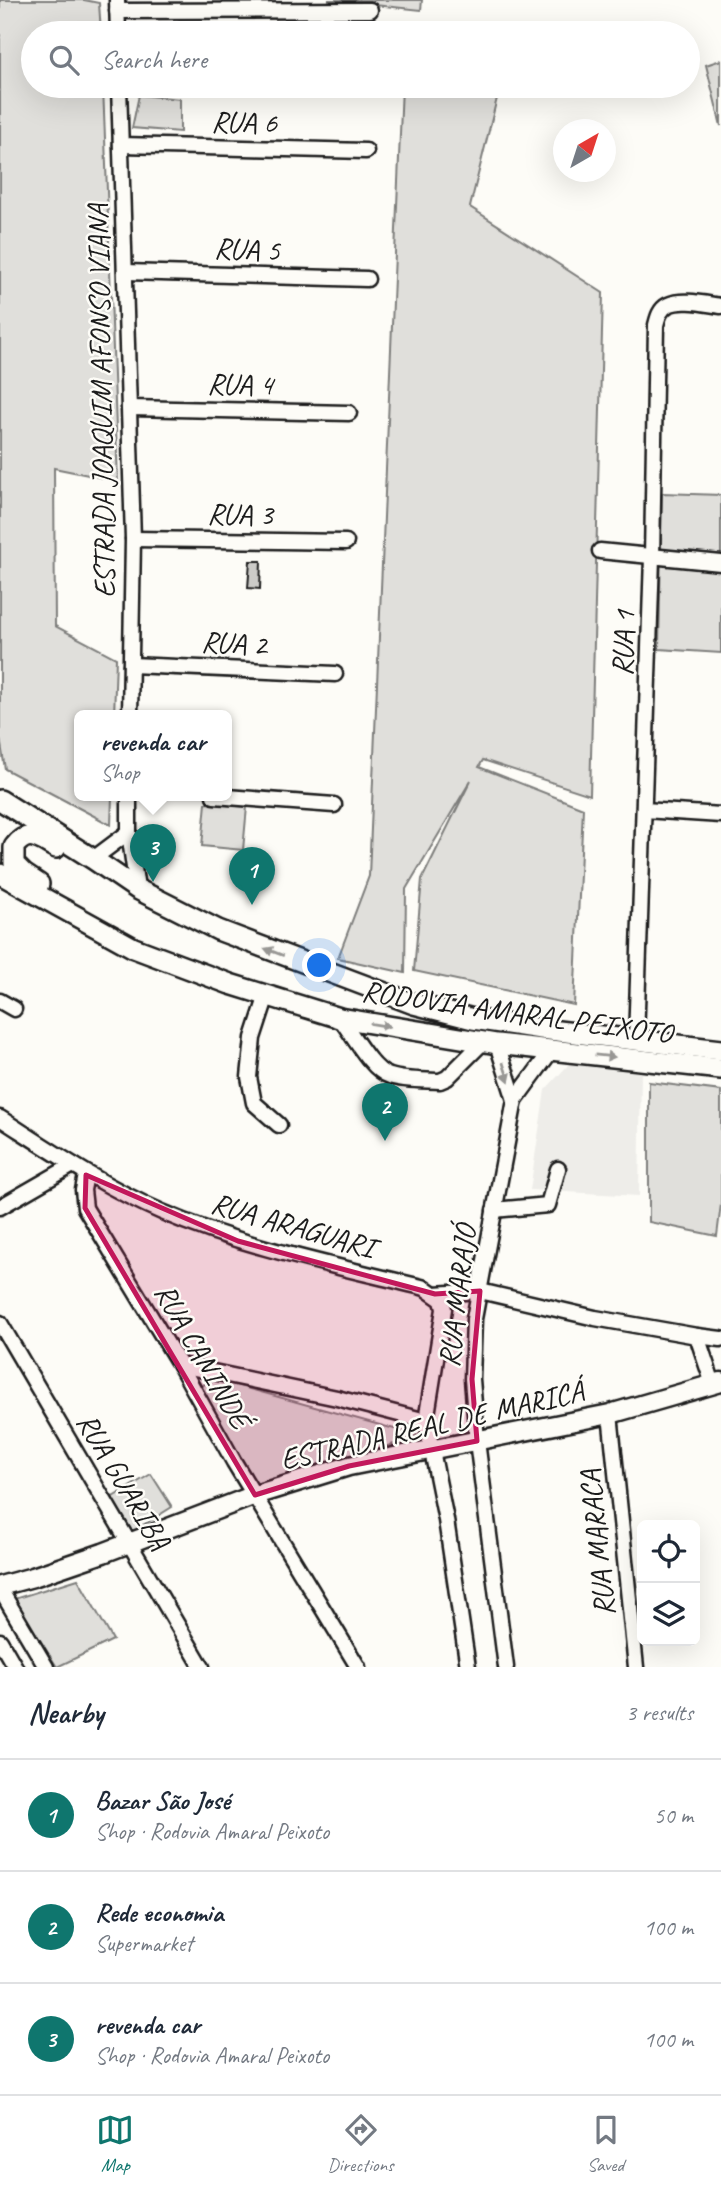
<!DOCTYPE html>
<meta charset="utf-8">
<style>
body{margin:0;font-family:Caveat,sans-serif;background:#f2f2f3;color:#1f2937}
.controls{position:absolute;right:21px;bottom:21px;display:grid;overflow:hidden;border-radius:10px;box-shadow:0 7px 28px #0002}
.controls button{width:63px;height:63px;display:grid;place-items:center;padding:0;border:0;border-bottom:2px solid #e0e1e3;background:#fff;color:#1f2937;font:35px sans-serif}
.compass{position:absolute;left:553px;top:119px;width:63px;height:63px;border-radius:50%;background:#fff;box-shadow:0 7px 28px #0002;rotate:39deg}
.you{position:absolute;left:320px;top:966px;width:24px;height:24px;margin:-18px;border:5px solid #fff;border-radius:50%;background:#1a73e8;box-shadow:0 0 0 10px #1a73e833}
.badge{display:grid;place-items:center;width:46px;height:46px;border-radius:50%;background:#0f766e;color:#fff;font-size:23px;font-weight:700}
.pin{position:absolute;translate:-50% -58px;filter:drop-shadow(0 2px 4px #0008)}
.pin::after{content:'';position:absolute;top:37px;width:24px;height:21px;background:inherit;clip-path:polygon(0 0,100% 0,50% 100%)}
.popup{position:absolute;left:74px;top:710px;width:158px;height:91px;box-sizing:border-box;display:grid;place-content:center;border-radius:10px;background:#fff;filter:drop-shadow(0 2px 5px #0005);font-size:23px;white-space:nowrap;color:#747a83}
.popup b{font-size:26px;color:#1f2937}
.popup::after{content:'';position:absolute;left:50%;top:100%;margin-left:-14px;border:14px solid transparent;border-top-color:#fff}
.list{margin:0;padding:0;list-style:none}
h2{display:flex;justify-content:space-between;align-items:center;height:91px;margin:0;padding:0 28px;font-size:30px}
h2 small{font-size:23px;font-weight:400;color:#747a83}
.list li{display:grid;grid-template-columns:46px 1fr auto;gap:21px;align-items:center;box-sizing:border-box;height:112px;padding:0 28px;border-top:2px solid #e0e1e3}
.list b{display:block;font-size:26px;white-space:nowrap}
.list p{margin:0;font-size:23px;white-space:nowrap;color:#747a83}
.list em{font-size:23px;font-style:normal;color:#747a83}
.icon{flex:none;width:38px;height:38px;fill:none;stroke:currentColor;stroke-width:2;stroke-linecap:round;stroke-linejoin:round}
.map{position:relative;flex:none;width:721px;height:1667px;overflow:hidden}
.search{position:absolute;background:#fff;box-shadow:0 7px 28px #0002;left:21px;right:21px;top:21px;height:77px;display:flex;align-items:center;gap:18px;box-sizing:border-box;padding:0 24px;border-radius:38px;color:#747a83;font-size:26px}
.sheet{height:427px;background:#fff}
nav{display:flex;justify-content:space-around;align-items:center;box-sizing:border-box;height:98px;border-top:2px solid #e0e1e3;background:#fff;font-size:19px;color:#747a83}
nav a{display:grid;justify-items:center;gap:4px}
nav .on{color:#0f766e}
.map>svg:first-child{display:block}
</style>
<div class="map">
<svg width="721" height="1667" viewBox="0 0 721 1667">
<rect width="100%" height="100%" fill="#fdfcf7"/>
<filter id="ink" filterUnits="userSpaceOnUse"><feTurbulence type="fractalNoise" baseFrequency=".0143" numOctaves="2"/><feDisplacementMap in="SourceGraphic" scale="14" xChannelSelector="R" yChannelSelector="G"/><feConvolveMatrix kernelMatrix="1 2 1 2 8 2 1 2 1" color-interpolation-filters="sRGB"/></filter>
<g filter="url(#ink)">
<polygon fill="#eeede9" points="571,1062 641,1071 639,1196 530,1190 545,1090"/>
<g fill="#e0dfdb" stroke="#7e7e7c" stroke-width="2">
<polygon points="0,0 84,0 99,3 101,33 33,33 33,86 103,86 118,481 54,468 55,626 116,658 114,716 80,716 80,796 112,796 111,825 5,769 0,738"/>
<polygon points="328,0 422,0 421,10"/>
<polygon points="721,60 721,126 706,65"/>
<polygon points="402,86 500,86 470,207 603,293 590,795 483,760 479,767 583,808 574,1005 414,971 422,879 471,780 406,889 405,973 338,958 369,876"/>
<polygon points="139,95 180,99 180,132 132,128"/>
<polygon points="662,493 721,495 721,653 659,649"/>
<polygon points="206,803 247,807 243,850 202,846"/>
<polygon points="649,1082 721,1091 721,1204 717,1236 649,1222"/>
<polygon points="210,1378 420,1436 257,1486 201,1388"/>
<polygon points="151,1474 172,1507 132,1532 111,1498"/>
<polygon points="78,1579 113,1640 57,1667 14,1599"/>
</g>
<polygon fill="#cccbc8" stroke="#1c1c1c" stroke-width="2" points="250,561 261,561 260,589 248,588"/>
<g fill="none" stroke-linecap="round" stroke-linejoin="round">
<g stroke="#1c1c1c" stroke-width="19">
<g id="minor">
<polyline points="117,0 118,33"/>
<polyline points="117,11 370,10"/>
<polyline points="119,86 133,539 130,716"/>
<polyline points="121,145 366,151"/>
<polyline points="126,272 367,279"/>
<polyline points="130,408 349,413"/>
<polyline points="133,539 346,542"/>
<polyline points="600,551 721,563"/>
<polyline points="131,665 335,674"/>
<polyline points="129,796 129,832 137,889"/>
<polyline points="214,796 334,805"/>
<polyline points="644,810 721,815"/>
<polyline points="93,859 129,832"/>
<polyline points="267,995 253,1038 249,1077 254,1103 279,1125"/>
<polyline points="0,1001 14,1009"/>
<path d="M340 1018C352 1034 372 1071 390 1076 405 1081 424 1080 440 1081L447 1078 483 1042"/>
<path d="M636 1040 652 557 656 325C658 317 660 309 668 305 682 298 706 304 721 306"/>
<polyline points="497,1044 515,1100"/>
<path d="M0 1118C53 1152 104 1187 162 1212 246 1248 337 1266 425 1288L442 1300 444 1309 426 1421 446 1520 468 1667"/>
<polyline points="86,1175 83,1190 85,1208 180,1365 234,1462 358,1667"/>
<polyline points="0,1207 73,1165"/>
<polyline points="494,1210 548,1205 558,1169"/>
<polyline points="435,1294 480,1291 595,1318 697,1336 713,1384"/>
<polyline points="0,1323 202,1667"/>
<polyline points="697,1336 721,1339"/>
<polyline points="180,1365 337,1398 426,1421"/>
<polyline points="610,1414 636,1667"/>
<polyline points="0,1589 46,1667"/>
<polyline points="0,1641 15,1667"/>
<polyline points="506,1667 477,1441 472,1379 474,1319 515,1100 551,1051"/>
</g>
</g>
<g stroke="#1c1c1c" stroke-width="23">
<polyline id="major" points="0,1586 33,1577 103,1553 255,1495 349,1466 610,1414 721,1382"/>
</g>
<g stroke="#1c1c1c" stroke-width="24">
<g id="highway">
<polyline points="0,800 93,859 137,889 218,930 414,1004 473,1019 541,1029 721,1050"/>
<polyline points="0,874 134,948 230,984 340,1018 497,1044 721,1069"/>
<path d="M39 884 24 874 14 864V847C28 828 39 839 56 848"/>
</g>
</g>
<use href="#minor" stroke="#fdfcf7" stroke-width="14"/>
<use href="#major" stroke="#fdfcf7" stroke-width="18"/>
<use href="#highway" stroke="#fdfcf7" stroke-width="19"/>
</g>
<defs><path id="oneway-solid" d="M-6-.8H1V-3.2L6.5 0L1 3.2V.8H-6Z" transform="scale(1.75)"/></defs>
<g fill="#989794">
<use href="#oneway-solid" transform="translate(274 952) rotate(-159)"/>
<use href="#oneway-solid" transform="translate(380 1025) rotate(9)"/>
<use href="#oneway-solid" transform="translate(605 1056) rotate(6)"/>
<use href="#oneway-solid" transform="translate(506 1072) rotate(72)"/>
</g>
</g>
<path fill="#c2185b" fill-opacity="0.2" stroke="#c2185b" stroke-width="5" stroke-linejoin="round" d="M86 1175 238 1241 435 1294 480 1291 472 1379 477 1441 349 1466 255 1495 85 1208Z"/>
<g text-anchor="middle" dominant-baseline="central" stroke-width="5" stroke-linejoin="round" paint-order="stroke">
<g font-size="30" fill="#1c1c1c" stroke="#fdfcf7">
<text transform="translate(244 122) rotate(1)">RUA 6</text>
<text transform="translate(247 249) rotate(2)">RUA 5</text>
<text transform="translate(240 384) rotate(1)">RUA 4</text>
<text transform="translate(101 401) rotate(-91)">ESTRADA JOAQUIM AFONSO VIANA</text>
<text transform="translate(240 514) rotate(1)">RUA 3</text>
<text transform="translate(234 643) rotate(3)">RUA 2</text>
<text transform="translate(623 643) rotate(-88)">RUA 1</text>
<text transform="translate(517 1012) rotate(8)">RODOVIA AMARAL PEIXOTO</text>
<text transform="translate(293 1225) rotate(16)">RUA ARAGUARI</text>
<text transform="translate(457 1296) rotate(-83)">RUA MARAJÓ</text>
<text transform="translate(203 1356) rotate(60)">RUA CANINDÉ</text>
<text transform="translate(432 1425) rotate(-13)">ESTRADA REAL DE MARICÁ</text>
<text transform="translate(124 1481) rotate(59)">RUA GUARIBA</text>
<text transform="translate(597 1543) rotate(-96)">RUA MARACA</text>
</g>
</g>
</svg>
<div class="controls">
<button><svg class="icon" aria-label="locate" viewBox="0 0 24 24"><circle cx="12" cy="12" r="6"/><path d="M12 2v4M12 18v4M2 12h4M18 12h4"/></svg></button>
<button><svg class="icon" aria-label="layers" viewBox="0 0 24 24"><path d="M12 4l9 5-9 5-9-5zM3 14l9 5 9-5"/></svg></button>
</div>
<svg class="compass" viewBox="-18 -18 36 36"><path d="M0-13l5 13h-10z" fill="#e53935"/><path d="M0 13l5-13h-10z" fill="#747a83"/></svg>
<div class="you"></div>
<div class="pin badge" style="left:252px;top:905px">1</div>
<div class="pin badge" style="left:385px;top:1141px">2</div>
<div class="pin badge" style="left:153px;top:882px">3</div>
<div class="popup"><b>revenda car</b>Shop</div>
<div class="search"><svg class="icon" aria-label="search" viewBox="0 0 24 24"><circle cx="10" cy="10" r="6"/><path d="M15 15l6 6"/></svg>Search here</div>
</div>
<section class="sheet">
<h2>Nearby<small>3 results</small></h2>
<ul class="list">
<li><span class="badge">1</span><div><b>Bazar São José</b><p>Shop · Rodovia Amaral Peixoto</p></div><em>50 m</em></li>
<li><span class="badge">2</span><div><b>Rede economia</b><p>Supermarket</p></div><em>100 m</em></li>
<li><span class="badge">3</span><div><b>revenda car</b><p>Shop · Rodovia Amaral Peixoto</p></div><em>100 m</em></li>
</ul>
</section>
<nav>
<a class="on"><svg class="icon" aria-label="map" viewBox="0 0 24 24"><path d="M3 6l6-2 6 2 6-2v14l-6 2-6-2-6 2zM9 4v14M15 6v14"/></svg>Map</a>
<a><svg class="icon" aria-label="directions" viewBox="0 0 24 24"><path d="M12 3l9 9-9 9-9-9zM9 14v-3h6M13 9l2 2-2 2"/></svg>Directions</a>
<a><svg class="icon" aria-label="saved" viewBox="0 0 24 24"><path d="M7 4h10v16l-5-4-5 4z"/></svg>Saved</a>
</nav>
